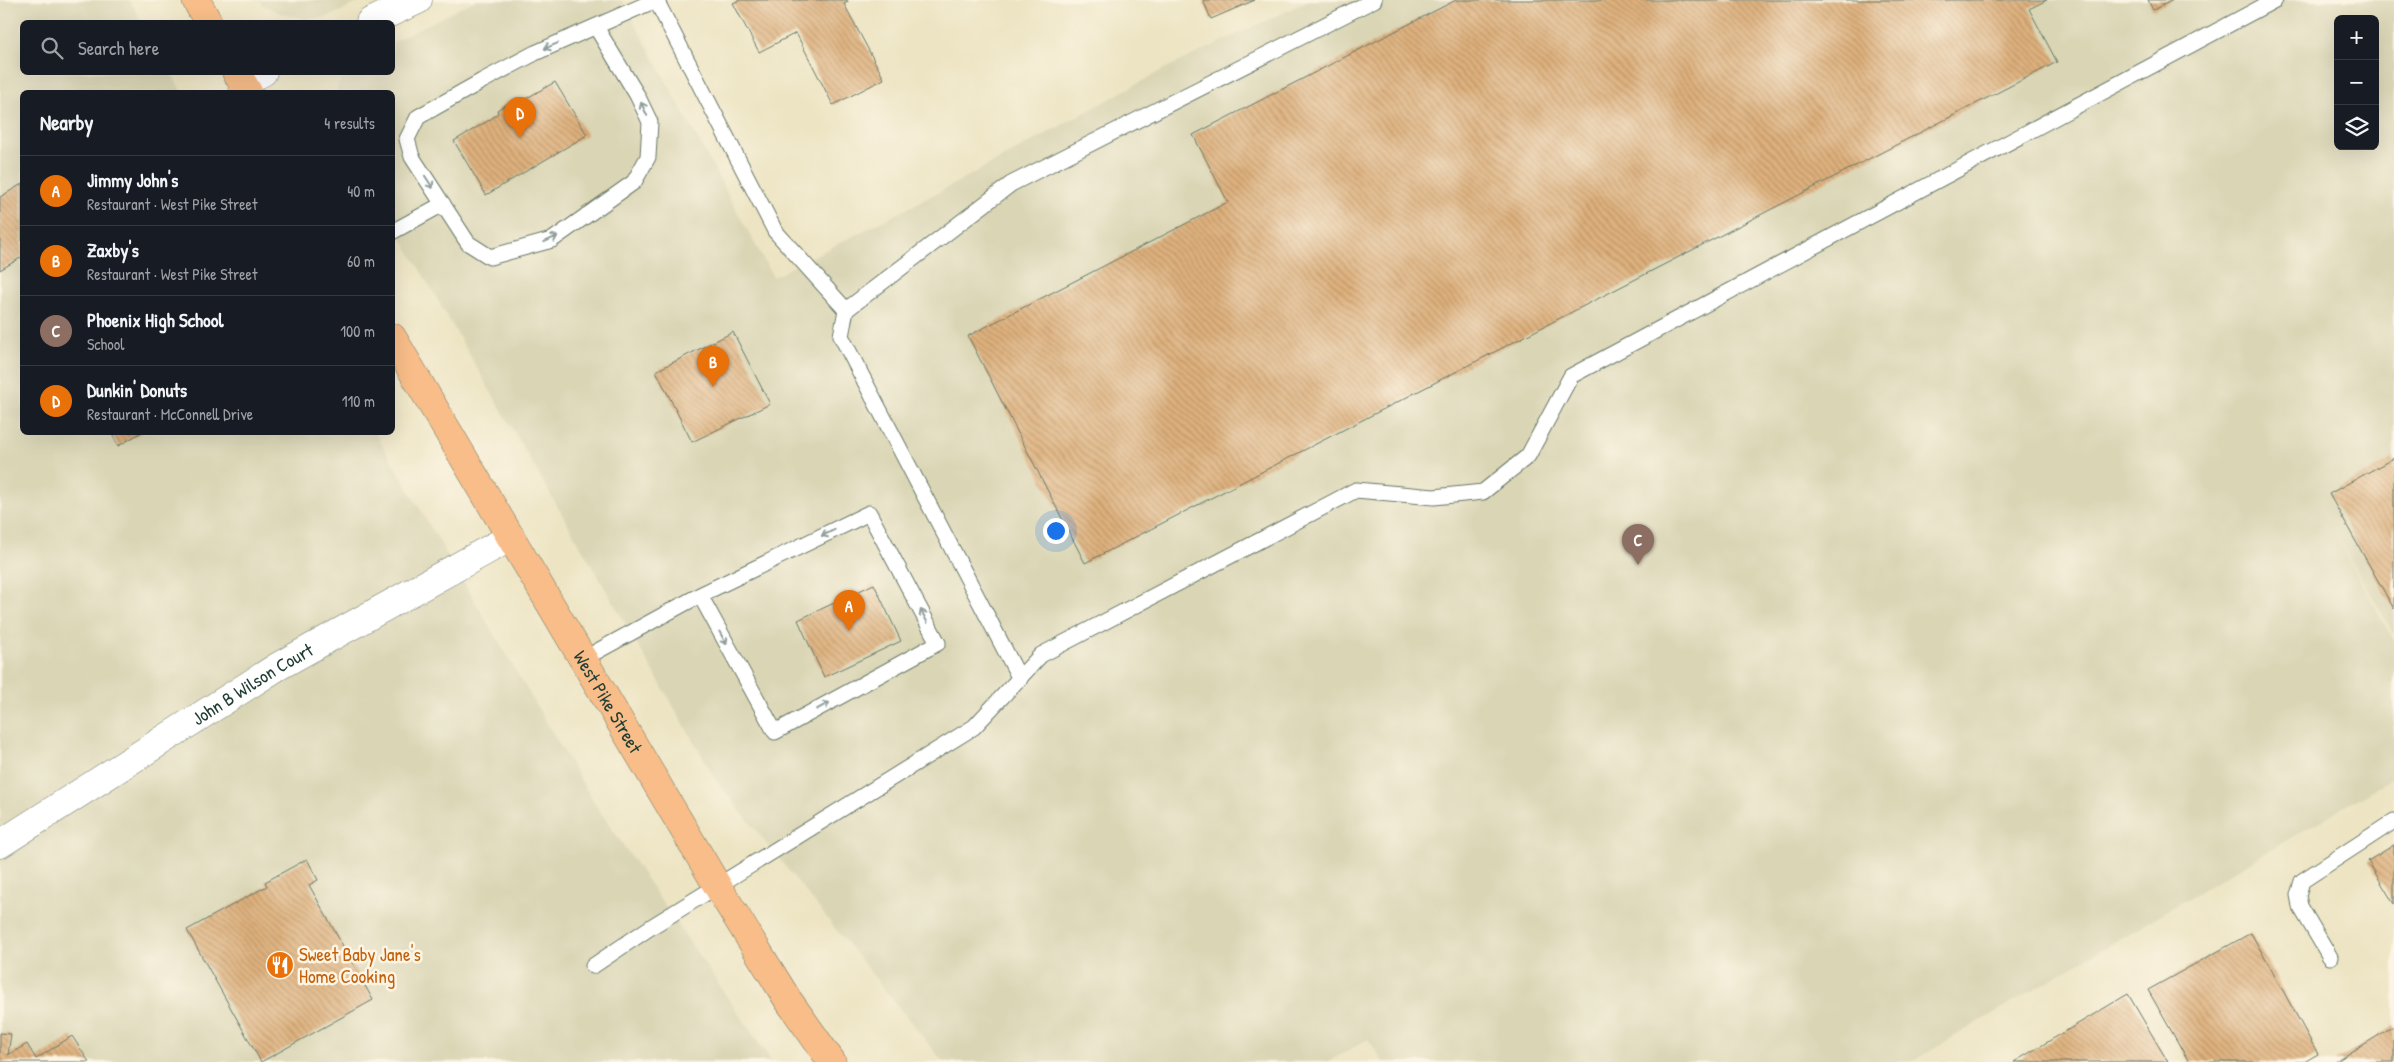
<!DOCTYPE html>
<meta charset="utf-8">
<style>
body{margin:0;font-family:"Patrick Hand",sans-serif;background:#242831;color:#f1f3f6}
.controls{position:absolute;right:15px;top:15px;display:grid;overflow:hidden;border-radius:8px;box-shadow:0 5px 20px #0002}
.controls button{width:45px;height:45px;display:grid;place-items:center;padding:0;border:0;border-bottom:1px solid #363941;background:#171b24;color:#f1f3f6;font:25px sans-serif}
.you{position:absolute;left:1055px;top:530px;width:18px;height:18px;margin:-12px;border:4px solid #fff;border-radius:50%;background:#1a73e8;box-shadow:0 0 0 8px #1a73e833}
.badge{display:grid;place-items:center;width:32px;height:32px;border-radius:50%;background:#8c9099;color:#fff;font-size:16px;font-weight:700}
.pin{position:absolute;translate:-50% -41px;filter:drop-shadow(0 1px 2px #0008)}
.pin::after{content:'';position:absolute;top:26px;width:18px;height:15px;background:inherit;clip-path:polygon(0 0,100% 0,50% 100%)}
.list{margin:0;padding:0;list-style:none}
h2{display:flex;justify-content:space-between;align-items:center;height:65px;margin:0;padding:0 20px;font-size:21px}
h2 small{font-size:16px;font-weight:400;color:#9ea1a6}
.list li{display:grid;grid-template-columns:32px 1fr auto;gap:15px;align-items:center;box-sizing:border-box;height:70px;padding:0 20px;border-top:1px solid #363941}
.list b{display:block;font-size:19px;white-space:nowrap}
.list p{margin:0;font-size:16px;white-space:nowrap;color:#9ea1a6}
.list em{font-size:16px;font-style:normal;color:#9ea1a6}
.icon{flex:none;width:28px;height:28px;fill:none;stroke:currentColor;stroke-width:2;stroke-linecap:round;stroke-linejoin:round}
.map{position:relative;flex:none;width:2394px;height:1062px;overflow:hidden}
.search{position:absolute;background:#171b24;box-shadow:0 5px 20px #0002;left:20px;top:20px;width:375px;height:55px;display:flex;align-items:center;gap:12px;box-sizing:border-box;padding:0 18px;border-radius:8px;color:#9ea1a6;font-size:19px}
.panel{position:absolute;background:#171b24;box-shadow:0 5px 20px #0002;left:20px;top:90px;width:375px;height:345px;border-radius:8px}
.map>svg:first-child{display:block}
</style>
<div class="map">
<svg width="2394" height="1062" viewBox="0 0 2394 1062">
<defs>
<pattern id="building-back-hatch" width="6" height="6" patternUnits="userSpaceOnUse" patternTransform="scale(1.25)"><rect width="6" height="6" fill="#dfb17d"/><path d="M-1 5l2 2M0 0l6 6M5-1l2 2" fill="none" stroke="#b49167"/></pattern>
</defs>
<rect width="100%" height="100%" fill="#fcf5e5"/>
<filter id="ink" filterUnits="userSpaceOnUse"><feTurbulence type="fractalNoise" baseFrequency=".02" numOctaves="2"/><feDisplacementMap in="SourceGraphic" scale="10" xChannelSelector="R" yChannelSelector="G"/><feConvolveMatrix kernelMatrix="1 2 1 2 8 2 1 2 1" color-interpolation-filters="sRGB"/></filter>
<filter id="wash" filterUnits="userSpaceOnUse"><feTurbulence type="fractalNoise" baseFrequency=".0096" numOctaves="4" result="noise"/><feDisplacementMap in="SourceGraphic" scale="20" xChannelSelector="R" yChannelSelector="G"/><feGaussianBlur stdDeviation="1.12" result="paint"/><feColorMatrix in="noise" values="0 0 0 0 0 0 0 0 0 0 0 0 0 0 0 0 0 1.4 0 .05"/><feComposite in="paint" operator="in"/></filter>
<g filter="url(#wash)">
<rect width="100%" height="100%" fill="#ede4c3"/>
<g fill="#dad6b5" fill-rule="evenodd">
<polygon points="0,0 129,0 142,22 22,22 22,72 171,73 182,92 22,92 22,432 375,433 593,801 772,1062 0,1062"/>
<polygon points="260,0 364,0 328,17 305,19 282,14 263,5"/>
<path d="M476 0H622L773 277 943 190 1166 68 1310 0H2394V634L2327 520 2394 641V777L1911 1062H1383L1368 1039 1328 1062H943L718 783 393 223 392 92H337L338 85 345 73 392 72 393 42ZM2338 19H2375V146H2338Z"/>
</g>
<g id="blocks">
<g fill="url(#building-back-hatch)">
<polygon points="740,0 847,0 848,2 844,4 884,79 833,105 796,33 759,52 733,3"/>
<polygon points="1203,0 1255,0 1211,19"/>
<polygon points="1456,0 2047,0 2029,9 2057,62 1085,563 968,336 1228,202 1193,135"/>
<polygon points="2148,0 2173,0 2153,10"/>
<polygon points="555,82 587,135 486,195 454,141 491,119 498,113 497,110 517,98 520,102"/>
<polygon points="22,184 22,257 0,270 0,197"/>
<polygon points="733,332 770,404 692,442 656,371"/>
<polygon points="111,432 142,432 118,446"/>
<polygon points="2394,458 2394,609 2329,494"/>
<polygon points="874,584 901,641 824,677 798,620"/>
<polygon points="2394,845 2394,904 2368,861"/>
<polygon points="307,859 318,880 309,885 373,1000 261,1062 187,930 267,886 265,882"/>
<polygon points="2251,933 2318,1054 2304,1062 2189,1062 2148,990"/>
<polygon points="2128,994 2168,1062 2014,1062"/>
<polygon points="2394,1026 2394,1062 2335,1062"/>
<polygon points="0,1033 11,1034 8,1055 27,1044 36,1059 72,1036 89,1062 0,1062"/>
</g>
</g>
</g>
<g filter="url(#ink)">
<use href="#blocks" fill-opacity="0" stroke="#677766" stroke-width="1"/>
<g fill="none" stroke-linecap="round" stroke-linejoin="round">
<g stroke="#677766" stroke-width="17">
<g id="lane">
<polyline points="656,0 775,231 846,310"/>
<polyline points="596,27 637,95 650,122 648,157 634,182 552,240 490,257 468,243 412,157 407,139 418,117 482,81 535,53 656,0"/>
<polyline points="392,232 443,204"/>
<polyline points="583,659 700,595 869,513 938,643 775,732 700,595"/>
<polyline points="1020,679 841,336 846,310 1011,184 1374,0"/>
<polyline points="2330,957 2300,906 2298,895 2302,881 2394,821"/>
<polyline points="593,966 651,927 974,727 1041,655 1356,490 1434,497 1483,492 1528,456 1571,376 2275,0"/>
</g>
</g>
<g stroke="#677766" stroke-width="29">
<g id="street">
<polyline points="370,22 418,0"/>
<polyline points="242,83 263,72"/>
<path id="s1" d="M0 844 277 667 511 537"/>
</g>
</g>
<g stroke="#677766" stroke-width="29">
<g id="primary">
<polyline points="196,0 208,22"/>
<polyline points="236,72 248,92"/>
<path id="s2" d="M392 337 718 887 788 1000 832 1062"/>
</g>
</g>
<use href="#lane" stroke="#fff" stroke-width="15"/>
<use href="#street" stroke="#fff" stroke-width="28"/>
<use href="#primary" stroke="#f8bd88" stroke-width="28"/>
</g>
<defs><path id="oneway-shaft" d="M-6 0H5M1.5-3L5.5 0L1.5 3" fill="none" stroke-width="1.6" stroke-linecap="round" stroke-linejoin="round" transform="scale(1.25)"/></defs>
<g stroke="#8f9e9a">
<use href="#oneway-shaft" transform="translate(551 46) rotate(157)"/>
<use href="#oneway-shaft" transform="translate(644 109) rotate(-115)"/>
<use href="#oneway-shaft" transform="translate(429 182) rotate(57)"/>
<use href="#oneway-shaft" transform="translate(551 239) rotate(-25)"/>
<use href="#oneway-shaft" transform="translate(828 533) rotate(154)"/>
<use href="#oneway-shaft" transform="translate(924 616) rotate(-118)"/>
<use href="#oneway-shaft" transform="translate(723 638) rotate(61)"/>
<use href="#oneway-shaft" transform="translate(823 706) rotate(-29)"/>
</g>
</g>
<defs>
<g id="restaurant-disc" transform="scale(1.4375)"><circle r="9.5" fill="#e8710a" stroke="#fcf5e5"/><path d="M-5-6h1v4h1v-4h1v4h1v-4h1v5L-1.5 .5V6h-2V.5L-5-1ZM5-6V6H3V1.5H1.5Q1.5-4 5-6Z" fill="#fff"/></g>
</defs>
<g fill-rule="evenodd">
<use href="#restaurant-disc" x="280" y="965"/>
</g>
<g text-anchor="middle" dominant-baseline="central" stroke-width="5" stroke-linejoin="round" paint-order="stroke">
<g font-size="19" fill="#1f3d34" stroke="#fcf5e5">
<text stroke="none"><textPath href="#s1" startOffset="299">John B Wilson Court</textPath></text>
<text stroke="none"><textPath href="#s2" startOffset="424">West Pike Street</textPath></text>
</g>
<g font-size="19" fill="#c56008" stroke="#fcf5e5" text-anchor="start">
<text x="299" y="954">Sweet Baby Jane's<tspan x="299" dy="22">Home Cooking</tspan></text>
</g>
</g>
</svg>
<div class="controls">
<button>+</button>
<button>−</button>
<button><svg class="icon" aria-label="layers" viewBox="0 0 24 24"><path d="M12 4l9 5-9 5-9-5zM3 14l9 5 9-5"/></svg></button>
</div>
<div class="you"></div>
<div class="pin badge" style="left:849px;top:631px;background:#e8710a">A</div>
<div class="pin badge" style="left:713px;top:387px;background:#e8710a">B</div>
<div class="pin badge" style="left:1638px;top:565px;background:#8d6e63">C</div>
<div class="pin badge" style="left:520px;top:138px;background:#e8710a">D</div>
<div class="search"><svg class="icon" aria-label="search" viewBox="0 0 24 24"><circle cx="10" cy="10" r="6"/><path d="M15 15l6 6"/></svg>Search here</div>
<section class="panel">
<h2>Nearby<small>4 results</small></h2>
<ul class="list">
<li><span class="badge" style="background:#e8710a">A</span><div><b>Jimmy John's</b><p>Restaurant · West Pike Street</p></div><em>40 m</em></li>
<li><span class="badge" style="background:#e8710a">B</span><div><b>Zaxby's</b><p>Restaurant · West Pike Street</p></div><em>60 m</em></li>
<li><span class="badge" style="background:#8d6e63">C</span><div><b>Phoenix High School</b><p>School</p></div><em>100 m</em></li>
<li><span class="badge" style="background:#e8710a">D</span><div><b>Dunkin' Donuts</b><p>Restaurant · McConnell Drive</p></div><em>110 m</em></li>
</ul>
</section>
</div>
